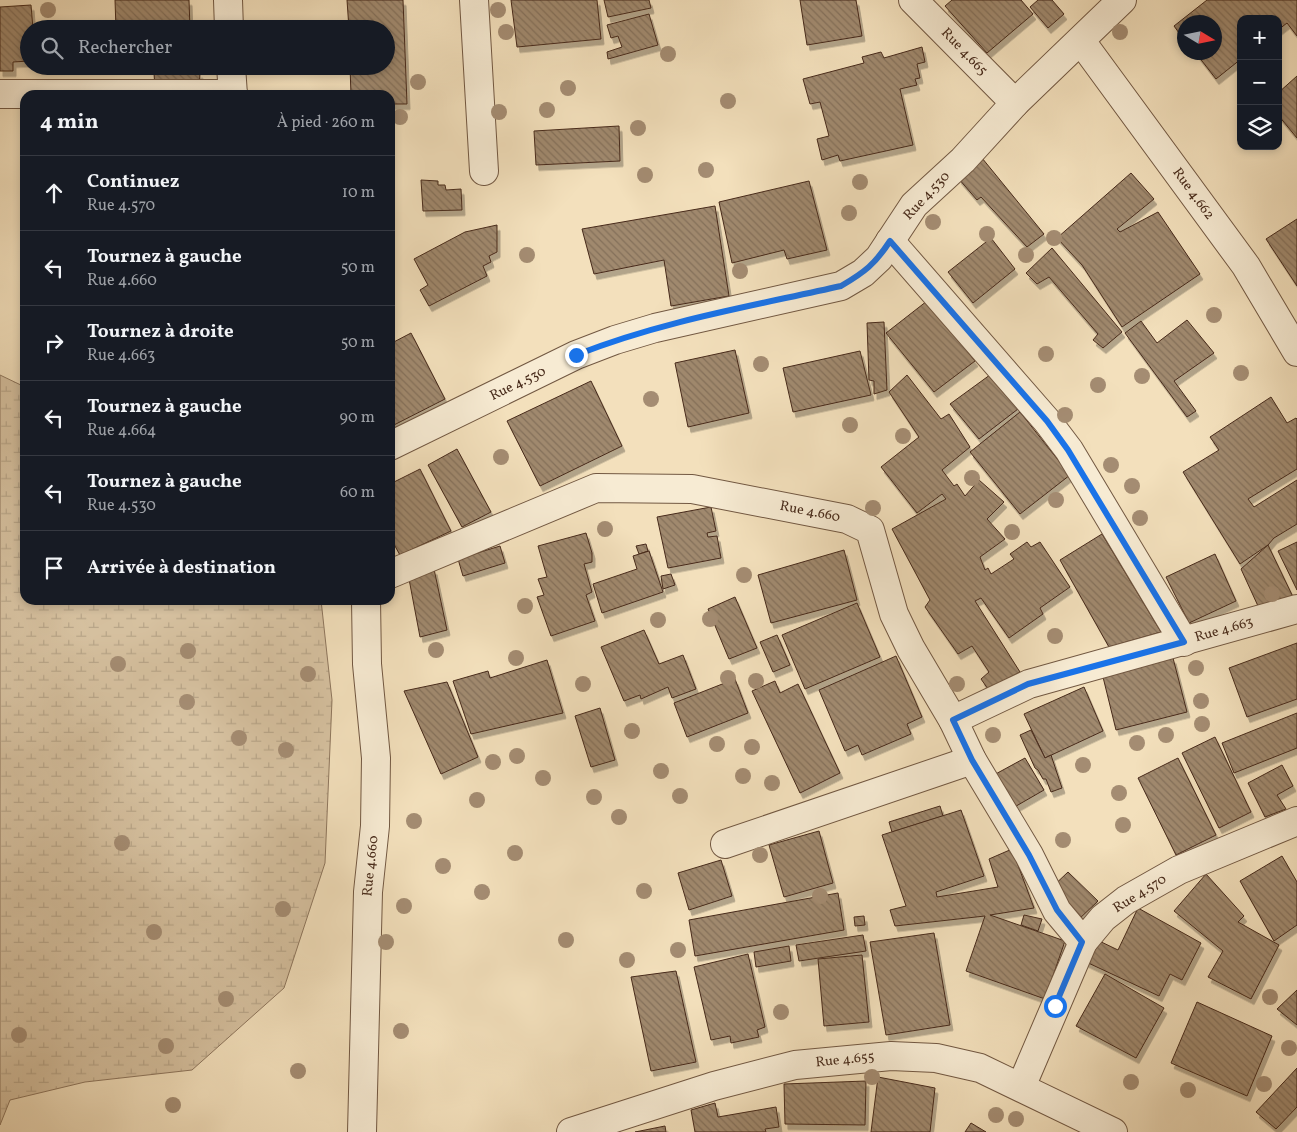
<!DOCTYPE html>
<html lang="fr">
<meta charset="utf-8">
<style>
body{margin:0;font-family:Vollkorn,serif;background:#242831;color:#f1f3f6}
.controls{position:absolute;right:15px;top:15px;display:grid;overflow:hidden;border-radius:10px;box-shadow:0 2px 8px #0003}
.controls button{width:45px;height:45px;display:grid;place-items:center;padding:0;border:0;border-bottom:1px solid #363941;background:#171b24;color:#f1f3f6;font:25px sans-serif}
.compass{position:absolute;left:1177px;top:15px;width:45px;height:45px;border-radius:50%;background:#171b24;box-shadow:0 2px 8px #0003;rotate:100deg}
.stop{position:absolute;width:15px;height:15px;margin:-11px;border:4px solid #1a73e8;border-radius:50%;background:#fff}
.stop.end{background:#1a73e8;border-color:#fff;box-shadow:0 1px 5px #0008}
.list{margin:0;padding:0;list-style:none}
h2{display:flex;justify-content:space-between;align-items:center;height:65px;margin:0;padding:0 20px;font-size:21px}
h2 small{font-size:16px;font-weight:400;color:#9ea1a6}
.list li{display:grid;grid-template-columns:32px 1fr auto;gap:15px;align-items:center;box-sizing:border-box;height:75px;padding:0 20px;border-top:1px solid #363941}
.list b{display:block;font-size:19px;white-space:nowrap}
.list p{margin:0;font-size:16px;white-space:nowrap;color:#9ea1a6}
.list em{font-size:16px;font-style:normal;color:#9ea1a6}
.icon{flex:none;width:28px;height:28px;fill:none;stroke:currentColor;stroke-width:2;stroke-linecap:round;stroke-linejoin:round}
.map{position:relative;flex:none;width:1297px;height:1132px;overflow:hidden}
.search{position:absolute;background:#171b24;box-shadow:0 2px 8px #0003;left:20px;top:20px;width:375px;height:55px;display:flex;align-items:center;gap:12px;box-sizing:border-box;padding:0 18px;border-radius:28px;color:#9ea1a6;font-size:19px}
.panel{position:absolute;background:#171b24;box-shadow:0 2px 8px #0003;left:20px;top:90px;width:375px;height:515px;border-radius:15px}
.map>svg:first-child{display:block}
</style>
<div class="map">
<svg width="1297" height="1132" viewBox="0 0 1297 1132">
<defs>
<pattern id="wetland-marsh" width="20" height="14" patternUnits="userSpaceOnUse" patternTransform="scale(1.25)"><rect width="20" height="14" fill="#d6c1a0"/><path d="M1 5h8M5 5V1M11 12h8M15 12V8" fill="none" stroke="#b9a689"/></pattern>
<pattern id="building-back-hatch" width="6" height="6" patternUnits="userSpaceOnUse" patternTransform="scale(1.25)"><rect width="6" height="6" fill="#a0896e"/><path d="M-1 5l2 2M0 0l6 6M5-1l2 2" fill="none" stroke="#84705a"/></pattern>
<filter id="shadow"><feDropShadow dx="3" dy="5.5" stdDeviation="0" flood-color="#0004"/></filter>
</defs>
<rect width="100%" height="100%" fill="#f3e0bc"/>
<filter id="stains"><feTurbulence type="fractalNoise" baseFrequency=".004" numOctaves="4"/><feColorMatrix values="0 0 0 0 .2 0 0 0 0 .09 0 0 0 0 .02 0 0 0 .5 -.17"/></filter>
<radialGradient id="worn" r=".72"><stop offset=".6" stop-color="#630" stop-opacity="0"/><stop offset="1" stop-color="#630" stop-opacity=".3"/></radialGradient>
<polygon fill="url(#wetland-marsh)" stroke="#8e765d" points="0,375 25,387 25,600 321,600 332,700 325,863 284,988 192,1070 85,1082 10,1100 0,1125"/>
<g fill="url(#building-back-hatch)" stroke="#472a1a" filter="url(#shadow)">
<polygon points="115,0 189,0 190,29 116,29"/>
<polygon points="347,0 403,0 407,104 390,104 390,95 351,95 350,66 386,66 386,29 349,29"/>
<polygon points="511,0 597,0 601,39 517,47"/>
<polygon points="604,0 649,0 651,8 608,17"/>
<polygon points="800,0 856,0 862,36 807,45"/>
<polygon points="952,0 1021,0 1033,14 987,53 945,6"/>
<polygon points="1038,0 1052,0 1064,14 1048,28 1030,7"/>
<polygon points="1207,0 1297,0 1297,36 1287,23 1278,30 1278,19 1241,19 1241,59 1216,79 1195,52 1214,52 1214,22 1184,22 1184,40 1174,26"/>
<polygon points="31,5 33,29 29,29 29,61 13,62 13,71 0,71 0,7"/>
<polygon points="649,14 658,45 608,59 607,52 622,47 618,36 611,38 607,25"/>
<polygon points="922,47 925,62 917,64 920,78 915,79 917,85 900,89 913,145 840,161 838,155 822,160 817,139 829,136 820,102 810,104 803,79 864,63 862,57 881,52 884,58"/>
<polygon points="154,73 200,73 199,89 155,89"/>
<polygon points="1297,76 1297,138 1278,115 1278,93"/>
<polygon points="619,126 620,161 536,165 534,131"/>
<polygon points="982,158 1044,234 1027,247 981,197 977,200 958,178"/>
<polygon points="1131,173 1154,199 1117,229 1120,232 1158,212 1200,274 1122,327 1082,265 1057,238"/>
<polygon points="421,180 438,181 438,185 445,185 446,190 461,189 462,210 423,211"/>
<polygon points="809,181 827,250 787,259 784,250 732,263 719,202"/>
<polygon points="715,206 729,296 671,306 664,260 594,274 582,229"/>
<polygon points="1297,219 1297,286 1266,239"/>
<polygon points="497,225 497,252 489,256 491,262 483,266 487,276 429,306 420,290 428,285 414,259 465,232"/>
<polygon points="991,238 1015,269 973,303 948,272"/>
<polygon points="1052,248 1122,332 1103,348 1093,340 1098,334 1049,277 1037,284 1026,273"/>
<polygon points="927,301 975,361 934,392 886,333"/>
<polygon points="1187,320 1214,353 1174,381 1196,411 1187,417 1125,333 1141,321 1157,343"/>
<polygon points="884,322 887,390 874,394 874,381 869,380 867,323"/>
<polygon points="411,333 445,399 390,427 390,344"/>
<polygon points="735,350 749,413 688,427 675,363"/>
<polygon points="860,351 871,395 793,412 783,368"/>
<polygon points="994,372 1018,409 979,439 950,404"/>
<polygon points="907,375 941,419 949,414 970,447 942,470 954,486 957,484 965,496 979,480 1004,502 987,519 1005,539 980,557 985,570 988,568 991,574 1014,559 1010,554 1027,542 1031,547 1040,542 1070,587 1040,608 1043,614 1009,638 981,598 975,601 1020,672 988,689 981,679 989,672 972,646 958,654 925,607 930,600 892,529 946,499 942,494 917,513 881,467 919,437 889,392"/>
<polygon points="591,381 622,446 540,486 507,421"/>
<polygon points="1271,397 1287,423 1296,418 1297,419 1297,469 1248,499 1254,507 1297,480 1297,524 1274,538 1268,545 1240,564 1183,472 1219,450 1210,437"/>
<polygon points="1020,412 1070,475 1020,514 970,452"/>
<polygon points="457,449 491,512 462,527 428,465"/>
<polygon points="420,469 451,531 400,555 390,537 390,484"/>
<polygon points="711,507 716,531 707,533 708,537 717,536 721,558 668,568 657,517"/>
<polygon points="586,533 592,553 592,562 584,564 592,592 586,595 595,621 551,636 537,597 544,595 538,579 547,577 538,546"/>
<polygon points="1102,534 1161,632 1109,647 1060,560"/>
<polygon points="1297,542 1297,590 1278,551"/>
<polygon points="646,544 648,551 639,554 636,546"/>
<polygon points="1268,545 1294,599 1258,606 1241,569"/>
<polygon points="500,546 505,563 463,576 458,559"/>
<polygon points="844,550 857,600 771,623 758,575"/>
<polygon points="649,551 663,592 602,613 593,584 637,569 633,556"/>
<polygon points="1215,554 1236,601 1189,623 1166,577"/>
<polygon points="434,569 447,630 420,637 409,579"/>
<polygon points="671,574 675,585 663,589 661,576"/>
<polygon points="735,597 757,648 729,659 708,609"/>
<polygon points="857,603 880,657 805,689 782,635"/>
<polygon points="644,630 659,664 683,655 696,689 672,698 668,687 641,699 640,695 624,701 601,647"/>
<polygon points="777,635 790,665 773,672 760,642"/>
<polygon points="1297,643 1297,699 1247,717 1229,668"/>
<polygon points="896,656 922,717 907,724 911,734 862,755 858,745 845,751 819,690"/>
<polygon points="1173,658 1187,712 1116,730 1103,677"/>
<polygon points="547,660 563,713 471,734 453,681 488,671 490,678"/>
<polygon points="735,679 748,713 687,737 674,703"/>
<polygon points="775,681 780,693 798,684 840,773 800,793 752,691"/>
<polygon points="447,682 478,757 441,774 404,691"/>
<polygon points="1084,687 1103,731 1045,758 1024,714"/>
<polygon points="600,708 615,760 591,767 575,716"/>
<polygon points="1297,713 1297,748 1234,773 1222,743"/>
<polygon points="1031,730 1045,758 1051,755 1062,788 1051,792 1046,779 1043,779 1038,770 1035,768 1020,735"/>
<polygon points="1215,737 1251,812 1219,828 1182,753"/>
<polygon points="1025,758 1044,790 1011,809 992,776"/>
<polygon points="1178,758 1216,835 1176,855 1138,778"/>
<polygon points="1282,765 1293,786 1277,795 1286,809 1265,817 1248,783"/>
<polygon points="940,806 943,816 892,832 889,822"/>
<polygon points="961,810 984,876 936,892 937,897 998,887 989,859 1012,849 1034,908 990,915 1065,941 1045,999 966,971 985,916 895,926 890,910 906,906 882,835"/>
<polygon points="819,831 833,883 784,897 769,845"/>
<polygon points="1282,856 1297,882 1297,925 1274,941 1240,881"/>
<polygon points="721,860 732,896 689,910 678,873"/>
<polygon points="1068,872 1098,901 1077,921 1048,891"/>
<polygon points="1206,874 1244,916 1238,922 1279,945 1251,999 1208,977 1223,951 1174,911"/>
<polygon points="838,893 844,930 695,956 689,920"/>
<polygon points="1138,908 1201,943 1182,980 1170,974 1159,996 1084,961 1095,939 1118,950"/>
<polygon points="1024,915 1042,919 1038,931 1021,925"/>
<polygon points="864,916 865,925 855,926 854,917"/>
<polygon points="934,933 950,1025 886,1035 870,942"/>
<polygon points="863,935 866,951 799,961 796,945"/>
<polygon points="789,946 791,961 756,967 754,952"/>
<polygon points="748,954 765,1027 757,1030 759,1037 731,1043 730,1036 711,1040 694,967"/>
<polygon points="862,955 869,1022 824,1026 818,959"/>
<polygon points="676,971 696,1062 651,1071 631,977"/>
<polygon points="1105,974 1164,1008 1136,1058 1076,1026"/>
<polygon points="1297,990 1297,1025 1277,1009"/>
<polygon points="1197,1002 1272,1036 1247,1096 1171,1063"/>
<polygon points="1297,1068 1297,1107 1276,1129 1256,1112"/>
<polygon points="878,1077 935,1088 930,1132 871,1132"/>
<polygon points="866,1081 865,1125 785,1124 784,1084"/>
<polygon points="715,1103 718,1117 776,1107 779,1127 765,1129 766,1132 695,1132 691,1110"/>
<polygon points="971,1123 986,1132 965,1132"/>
<polygon points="665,1126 666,1132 635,1132"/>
</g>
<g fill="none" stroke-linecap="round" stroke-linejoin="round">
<g stroke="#725842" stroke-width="30">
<g id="minor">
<polyline points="228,0 229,29"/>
<polyline points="474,0 484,171"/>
<polyline points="913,0 1015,103"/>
<polyline points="1081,41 1246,266 1297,352"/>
<polyline points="231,66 233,95"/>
<polyline points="0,94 233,94"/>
<polyline points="890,241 1047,421 1069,450 1184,642"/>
<polyline points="390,446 576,355 615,340 655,328 841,286 863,273 879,258 914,205 963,160 1015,103 1122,0"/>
<polyline points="390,574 596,488 692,489 847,519 870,530 894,614 911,649 953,720 972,760 1029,855 1057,911 1083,942"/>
<polyline points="953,720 1029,684 1297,609"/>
<polyline points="725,844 972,760"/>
<polyline points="1021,1087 1083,942 1103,918 1126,900 1179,870 1297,821"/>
<polyline points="362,1132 368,892 375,826 376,758 367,664 366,600"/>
<polyline points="571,1132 714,1086 795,1065 891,1056 936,1058 980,1068 1113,1132"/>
</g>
</g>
<use href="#minor" stroke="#f7ebd3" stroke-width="28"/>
</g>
<g fill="#a48c72">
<circle cx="48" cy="10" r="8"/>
<circle cx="498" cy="10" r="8"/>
<circle cx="506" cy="32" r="8"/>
<circle cx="1120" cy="32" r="8"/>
<circle cx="668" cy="54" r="8"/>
<circle cx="418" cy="82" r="8"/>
<circle cx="568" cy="88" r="8"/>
<circle cx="728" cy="101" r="8"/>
<circle cx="547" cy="110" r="8"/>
<circle cx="499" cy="112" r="8"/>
<circle cx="400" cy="117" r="8"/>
<circle cx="638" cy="128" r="8"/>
<circle cx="706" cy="170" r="8"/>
<circle cx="645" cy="175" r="8"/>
<circle cx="860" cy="182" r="8"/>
<circle cx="849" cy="213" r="8"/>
<circle cx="933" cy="222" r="8"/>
<circle cx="987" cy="234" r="8"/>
<circle cx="1054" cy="238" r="8"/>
<circle cx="527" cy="255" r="8"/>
<circle cx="1026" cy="255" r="8"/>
<circle cx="740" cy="271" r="8"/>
<circle cx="1214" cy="315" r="8"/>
<circle cx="1046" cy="354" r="8"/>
<circle cx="761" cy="364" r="8"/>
<circle cx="1241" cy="373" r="8"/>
<circle cx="1142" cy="376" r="8"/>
<circle cx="1098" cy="385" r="8"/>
<circle cx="651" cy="399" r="8"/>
<circle cx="1065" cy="415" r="8"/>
<circle cx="850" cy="425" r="8"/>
<circle cx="903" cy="436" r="8"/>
<circle cx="501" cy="457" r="8"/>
<circle cx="1111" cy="465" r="8"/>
<circle cx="972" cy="478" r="8"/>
<circle cx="1132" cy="486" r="8"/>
<circle cx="1056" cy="500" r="8"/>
<circle cx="873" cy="508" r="8"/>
<circle cx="1140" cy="518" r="8"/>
<circle cx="605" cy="529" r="8"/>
<circle cx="1012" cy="532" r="8"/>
<circle cx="744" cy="575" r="8"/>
<circle cx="1272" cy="594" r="8"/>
<circle cx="525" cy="606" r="8"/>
<circle cx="710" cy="619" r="8"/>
<circle cx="658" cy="620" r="8"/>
<circle cx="1055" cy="636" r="8"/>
<circle cx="436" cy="650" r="8"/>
<circle cx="188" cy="651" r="8"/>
<circle cx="516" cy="658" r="8"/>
<circle cx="118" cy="664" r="8"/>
<circle cx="1196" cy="668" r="8"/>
<circle cx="308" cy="674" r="8"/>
<circle cx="728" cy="678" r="8"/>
<circle cx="756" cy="681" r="8"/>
<circle cx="583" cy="684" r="8"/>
<circle cx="957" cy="684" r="8"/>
<circle cx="1201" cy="701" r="8"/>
<circle cx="187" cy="702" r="8"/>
<circle cx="1202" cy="724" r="8"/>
<circle cx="632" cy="731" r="8"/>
<circle cx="993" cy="735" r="8"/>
<circle cx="1166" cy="735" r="8"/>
<circle cx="239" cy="738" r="8"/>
<circle cx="1137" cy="743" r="8"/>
<circle cx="717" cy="744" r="8"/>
<circle cx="752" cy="747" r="8"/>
<circle cx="286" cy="750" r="8"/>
<circle cx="517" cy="756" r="8"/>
<circle cx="493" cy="762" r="8"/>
<circle cx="1083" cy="765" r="8"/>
<circle cx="661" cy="771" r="8"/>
<circle cx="743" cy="776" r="8"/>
<circle cx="543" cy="778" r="8"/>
<circle cx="772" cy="783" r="8"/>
<circle cx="1119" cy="793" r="8"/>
<circle cx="680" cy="796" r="8"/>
<circle cx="594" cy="797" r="8"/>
<circle cx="477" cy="800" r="8"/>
<circle cx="619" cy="817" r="8"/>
<circle cx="414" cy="821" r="8"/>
<circle cx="1123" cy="825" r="8"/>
<circle cx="1063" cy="840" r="8"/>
<circle cx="122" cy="843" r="8"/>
<circle cx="515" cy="853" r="8"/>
<circle cx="760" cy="855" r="8"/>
<circle cx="443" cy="866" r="8"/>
<circle cx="644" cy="891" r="8"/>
<circle cx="482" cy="892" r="8"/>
<circle cx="820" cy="896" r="8"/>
<circle cx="404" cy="906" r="8"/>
<circle cx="283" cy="909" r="8"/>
<circle cx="154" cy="932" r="8"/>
<circle cx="566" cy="940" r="8"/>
<circle cx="386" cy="942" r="8"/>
<circle cx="678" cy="950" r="8"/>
<circle cx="627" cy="960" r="8"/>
<circle cx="1270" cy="997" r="8"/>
<circle cx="226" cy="999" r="8"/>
<circle cx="781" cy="1012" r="8"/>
<circle cx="401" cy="1031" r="8"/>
<circle cx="19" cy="1035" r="8"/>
<circle cx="166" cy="1046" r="8"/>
<circle cx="1289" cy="1048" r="8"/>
<circle cx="298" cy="1071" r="8"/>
<circle cx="872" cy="1077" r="8"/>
<circle cx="1131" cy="1082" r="8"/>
<circle cx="1264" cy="1084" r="8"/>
<circle cx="1188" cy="1090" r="8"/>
<circle cx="173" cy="1105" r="8"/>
<circle cx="996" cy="1115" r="8"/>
<circle cx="1016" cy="1119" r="8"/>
</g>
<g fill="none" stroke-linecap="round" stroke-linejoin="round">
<path stroke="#1a73e8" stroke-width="6" d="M576 355C662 321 752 306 841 286 865 272 875 264 890 241L1047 421 1068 450 1184 642 1028 684 953 720 972 760 1029 855 1057 910 1082 942 1055 1006"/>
</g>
<g text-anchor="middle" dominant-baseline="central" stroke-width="5" stroke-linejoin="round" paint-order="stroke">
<g font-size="14" fill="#472a1a" stroke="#f7ebd3">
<text transform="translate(964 52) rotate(46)">Rue 4.665</text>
<text transform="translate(1193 194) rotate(54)">Rue 4.662</text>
<text transform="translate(927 196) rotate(-47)">Rue 4.530</text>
<text transform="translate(518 384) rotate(-26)">Rue 4.530</text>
<text transform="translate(810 512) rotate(11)">Rue 4.660</text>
<text transform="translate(1224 630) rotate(-16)">Rue 4.663</text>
<text transform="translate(371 866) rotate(-84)">Rue 4.660</text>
<text transform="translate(1140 894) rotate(-32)">Rue 4.570</text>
<text transform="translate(845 1060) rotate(-6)">Rue 4.655</text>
</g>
</g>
<rect width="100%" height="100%" filter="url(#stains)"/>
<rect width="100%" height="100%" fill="url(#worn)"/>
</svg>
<div class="controls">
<button>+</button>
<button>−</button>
<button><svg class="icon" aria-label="layers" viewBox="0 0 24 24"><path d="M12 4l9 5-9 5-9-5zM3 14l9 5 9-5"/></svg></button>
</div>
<svg class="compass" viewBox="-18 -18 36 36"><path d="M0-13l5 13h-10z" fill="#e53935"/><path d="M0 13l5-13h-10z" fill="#9ea1a6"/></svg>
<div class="stop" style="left:1055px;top:1006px"></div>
<div class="stop end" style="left:576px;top:355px"></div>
<div class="search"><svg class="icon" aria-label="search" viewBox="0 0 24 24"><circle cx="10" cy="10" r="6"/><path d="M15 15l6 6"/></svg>Rechercher</div>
<section class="panel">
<h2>4 min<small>À pied · 260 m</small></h2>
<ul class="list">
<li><svg class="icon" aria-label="ahead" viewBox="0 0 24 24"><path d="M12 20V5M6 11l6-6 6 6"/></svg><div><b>Continuez</b><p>Rue 4.570</p></div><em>10 m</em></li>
<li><svg class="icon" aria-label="left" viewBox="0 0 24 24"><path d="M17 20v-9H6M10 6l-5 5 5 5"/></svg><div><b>Tournez à gauche</b><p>Rue 4.660</p></div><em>50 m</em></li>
<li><svg class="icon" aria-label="right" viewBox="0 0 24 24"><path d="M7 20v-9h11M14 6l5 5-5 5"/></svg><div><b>Tournez à droite</b><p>Rue 4.663</p></div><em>50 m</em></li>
<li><svg class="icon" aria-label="left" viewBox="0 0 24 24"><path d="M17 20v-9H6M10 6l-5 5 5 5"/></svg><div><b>Tournez à gauche</b><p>Rue 4.664</p></div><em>90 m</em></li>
<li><svg class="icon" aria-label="left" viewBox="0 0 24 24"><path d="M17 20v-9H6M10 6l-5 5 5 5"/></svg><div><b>Tournez à gauche</b><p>Rue 4.530</p></div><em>60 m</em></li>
<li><svg class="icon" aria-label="arrive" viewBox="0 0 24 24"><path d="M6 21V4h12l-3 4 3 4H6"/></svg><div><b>Arrivée à destination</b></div></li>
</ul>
</section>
</div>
